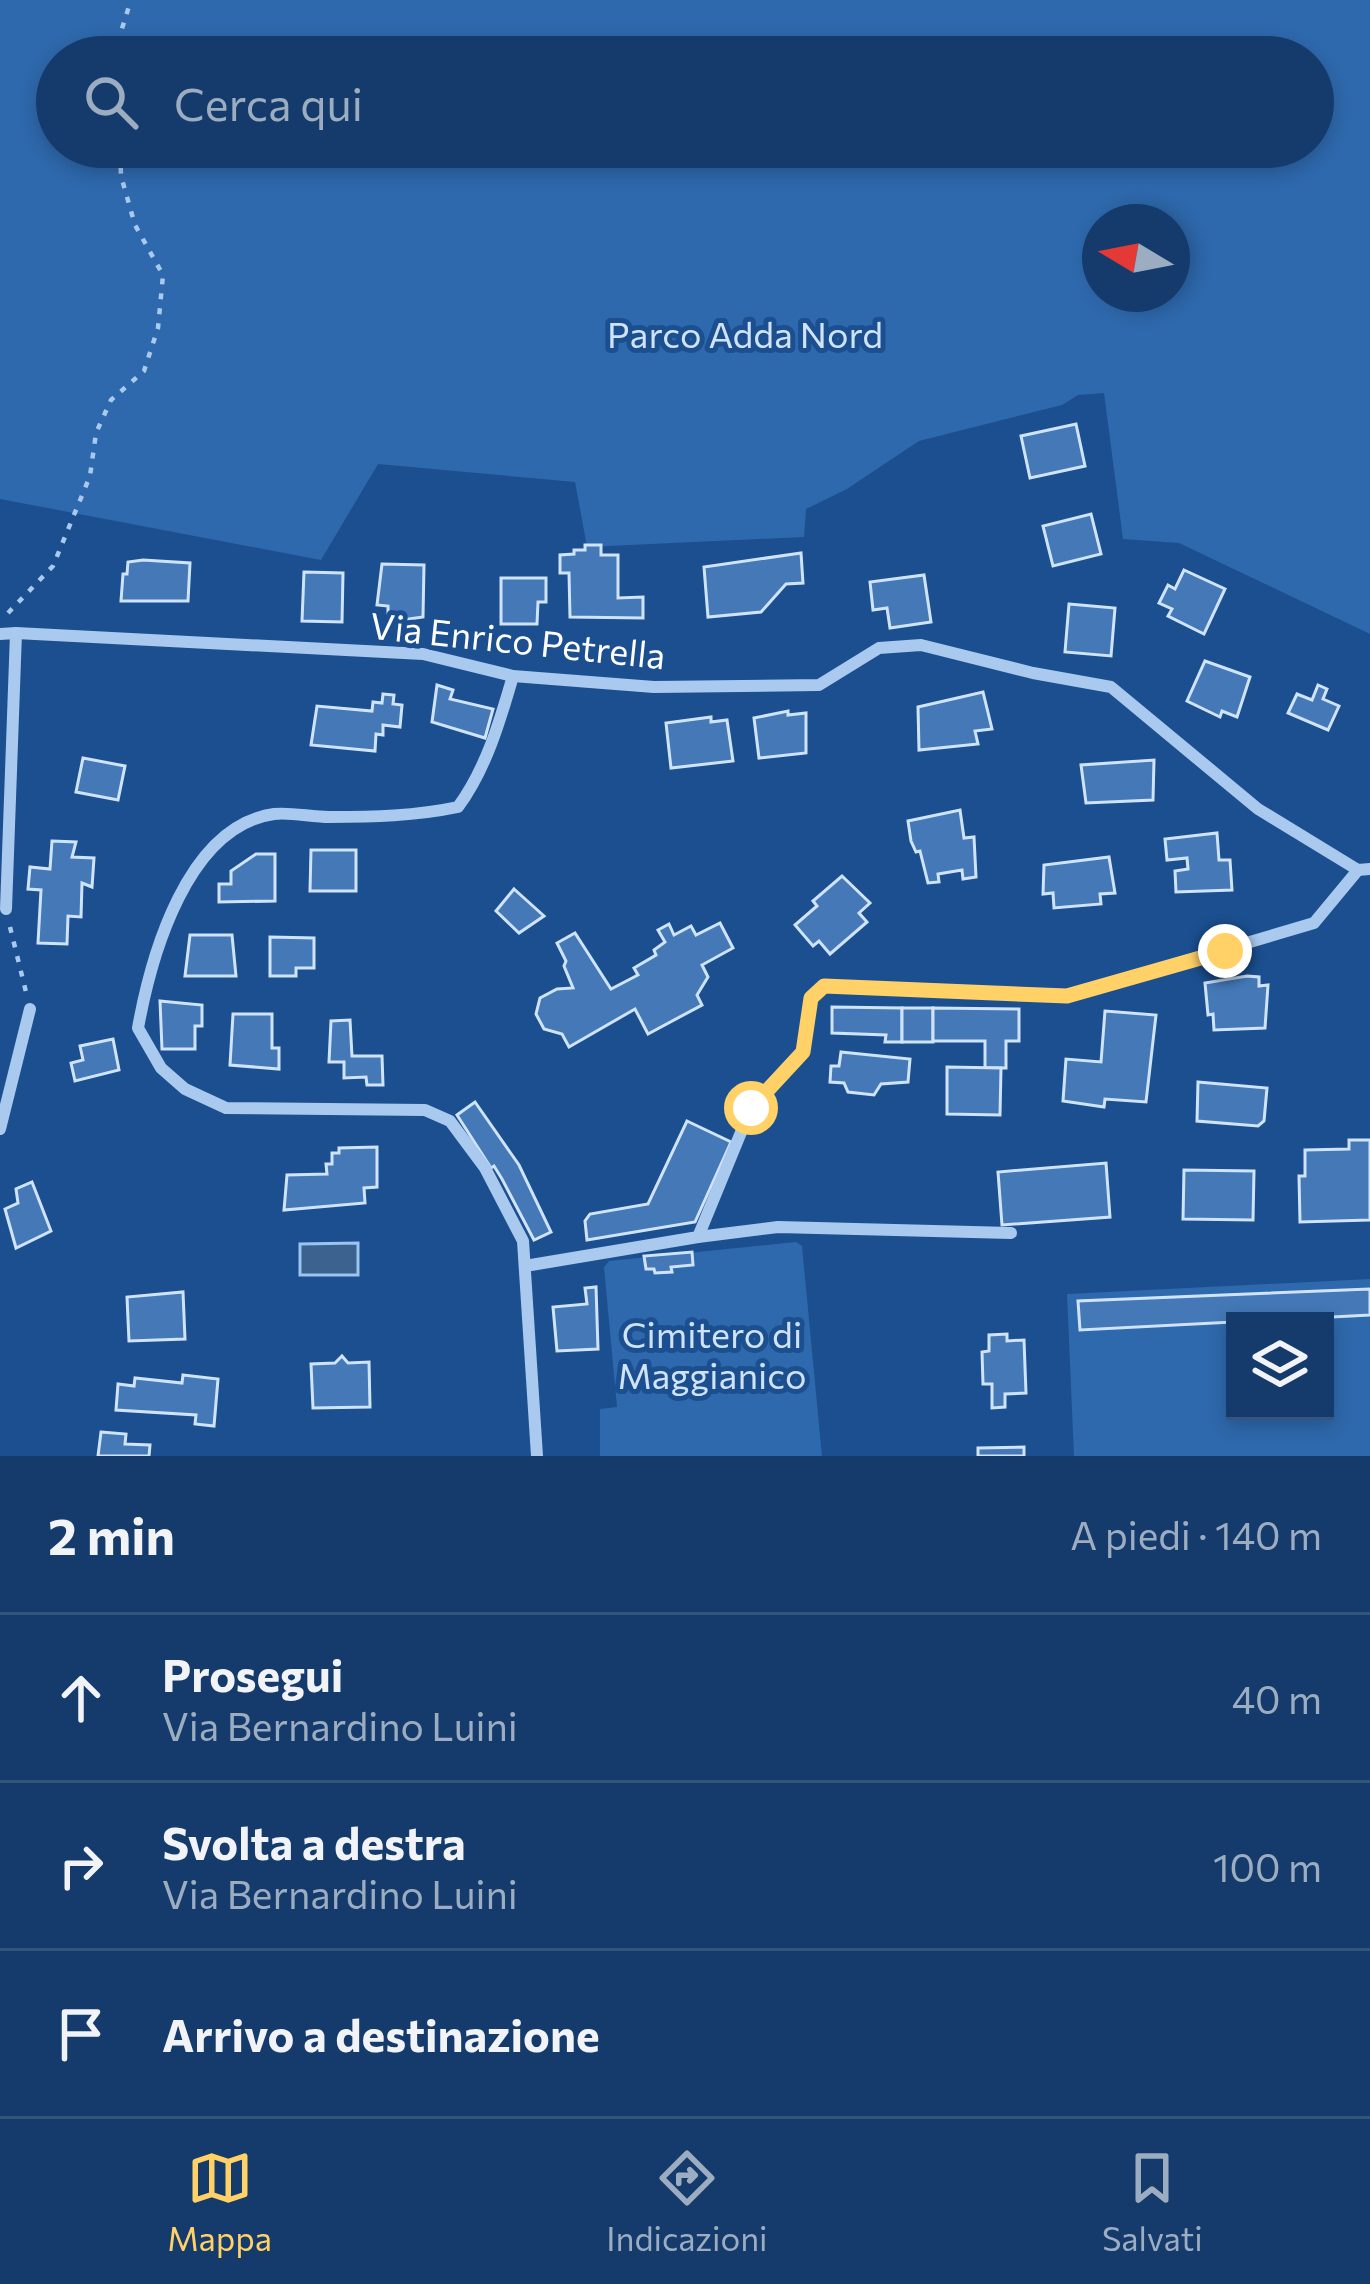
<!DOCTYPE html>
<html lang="it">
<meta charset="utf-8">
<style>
body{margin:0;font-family:Commissioner,sans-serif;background:#214673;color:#f1f3f6}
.controls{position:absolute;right:36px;bottom:36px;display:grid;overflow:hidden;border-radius:0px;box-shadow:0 6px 18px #0003}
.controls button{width:108px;height:108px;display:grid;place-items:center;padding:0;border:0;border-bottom:3px solid #33557e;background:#143b6b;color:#f1f3f6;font:60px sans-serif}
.compass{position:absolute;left:1082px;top:204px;width:108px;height:108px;border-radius:50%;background:#143b6b;box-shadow:0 6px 18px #0003;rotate:280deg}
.stop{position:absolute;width:36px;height:36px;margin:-27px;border:9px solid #ffd166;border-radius:50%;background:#fff}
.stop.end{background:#ffd166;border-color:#fff;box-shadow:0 3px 12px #0008}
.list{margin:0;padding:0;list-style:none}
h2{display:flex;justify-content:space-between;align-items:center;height:156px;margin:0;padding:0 48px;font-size:51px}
h2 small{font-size:39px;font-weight:400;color:#9dadc1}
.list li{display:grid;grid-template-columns:78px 1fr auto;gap:36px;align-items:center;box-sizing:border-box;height:168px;padding:0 48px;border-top:3px solid #33557e}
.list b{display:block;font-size:45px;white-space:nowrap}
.list p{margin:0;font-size:39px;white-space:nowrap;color:#9dadc1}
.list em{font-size:39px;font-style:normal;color:#9dadc1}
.icon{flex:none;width:66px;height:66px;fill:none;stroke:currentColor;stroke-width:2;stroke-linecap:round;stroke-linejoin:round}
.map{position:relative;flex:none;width:1370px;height:1456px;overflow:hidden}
.search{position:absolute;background:#143b6b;box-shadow:0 6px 18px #0003;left:36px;right:36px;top:36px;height:132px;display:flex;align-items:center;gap:30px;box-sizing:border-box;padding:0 42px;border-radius:66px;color:#9dadc1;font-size:45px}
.sheet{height:660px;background:#143b6b}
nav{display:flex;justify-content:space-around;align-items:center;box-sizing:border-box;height:168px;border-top:3px solid #33557e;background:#143b6b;font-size:33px;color:#9dadc1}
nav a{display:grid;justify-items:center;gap:6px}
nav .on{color:#ffd166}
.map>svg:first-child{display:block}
</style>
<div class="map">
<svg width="1370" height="1456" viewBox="0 0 1370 1456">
<rect width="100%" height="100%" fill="#1b4f8f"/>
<g fill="#2e69ad" fill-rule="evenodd">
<path d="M0 0H1370V634L1179 543 1123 539 1104 393 1078 395 1062 405 919 441 847 489 806 509 804 537 587 547 575 482 378 464 321 560 0 499ZM57 57H1313V147H57ZM1100 222H1172V294H1100Z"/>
<polygon points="796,1242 802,1246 822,1456 600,1456 600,1409 617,1407 604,1267 609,1261"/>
<path d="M1370 1279V1456H1074L1067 1294ZM1235 1321H1325V1411H1235Z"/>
</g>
<polygon fill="#3c6290" stroke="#9cc4f0" stroke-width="3" points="358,1243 358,1275 300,1275 300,1244"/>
<g fill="#4478b7" stroke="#cfe3fa" stroke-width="3">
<polygon points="1076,424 1085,466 1030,478 1021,436"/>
<polygon points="1091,514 1101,554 1053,566 1043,526"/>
<polygon points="585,545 601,545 601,555 618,555 618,598 643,597 643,618 570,617 569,573 560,573 560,555 574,554 574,550 585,550"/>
<polygon points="801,553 803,583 786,584 761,612 708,617 704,567"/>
<polygon points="143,560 190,563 188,601 121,601 123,574 127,574 128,562"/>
<polygon points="382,564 424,565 423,617 388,622 388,606 377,605"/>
<polygon points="1184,570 1225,589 1204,634 1168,616 1172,609 1159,603 1168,585 1175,589"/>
<polygon points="304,572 343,573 342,622 302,621"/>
<polygon points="924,575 931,622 890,628 887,608 873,610 870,582"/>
<polygon points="501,578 546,578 546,602 538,602 537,624 501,624"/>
<polygon points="1069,604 1115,608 1111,656 1065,652"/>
<polygon points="1205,661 1250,677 1237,717 1222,711 1220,717 1187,701"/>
<polygon points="437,685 453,690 450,699 493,709 485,738 432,722"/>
<polygon points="1318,685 1327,689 1323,699 1339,706 1328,730 1288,713 1297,694 1312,700"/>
<polygon points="983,692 992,729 975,731 978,744 919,750 918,707"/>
<polygon points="383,694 394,695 393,704 402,705 400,727 383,725 383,735 376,734 375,751 311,745 317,706 372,711 373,702 382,703"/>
<polygon points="788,711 788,715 806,713 806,753 759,758 754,718"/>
<polygon points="711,717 711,722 727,720 733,761 671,768 666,723"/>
<polygon points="83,758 125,766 118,800 76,792"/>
<polygon points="1154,760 1153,800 1086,803 1081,765"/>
<polygon points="960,810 964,838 974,837 976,877 963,879 962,870 938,874 939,882 928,883 920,851 916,852 911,841 908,821"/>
<polygon points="1217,833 1219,860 1230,860 1232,890 1176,892 1175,871 1188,869 1187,858 1167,860 1165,839"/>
<polygon points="52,841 76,842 72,857 94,858 92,887 82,883 81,917 68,916 67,944 38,943 41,890 28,889 30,867 50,869"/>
<polygon points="311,850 356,850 356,891 310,891"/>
<polygon points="256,854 275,854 275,901 219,902 219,884 231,884 231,871"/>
<polygon points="1109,857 1115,893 1100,894 1101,904 1054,908 1053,893 1043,894 1044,865"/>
<polygon points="842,876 870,903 859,913 867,922 830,954 819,941 813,946 795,925 817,906 813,901"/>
<polygon points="514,889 544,916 519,933 496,911"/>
<polygon points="720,923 733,948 702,965 708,977 697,995 702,1005 648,1034 635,1009 569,1047 562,1034 544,1029 536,1014 540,998 557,989 573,988 564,966 566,961 557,943 575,933 611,989 638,975 634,968 656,955 654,950 665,942 658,930 669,924 674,935 691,926 696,935"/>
<polygon points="190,935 232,935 236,976 185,976"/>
<polygon points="270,937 314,938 314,968 296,968 296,976 270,976"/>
<polygon points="1247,976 1259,977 1259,986 1268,985 1265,1028 1214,1030 1213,1014 1208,1015 1205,983"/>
<polygon points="160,1001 202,1005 202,1026 195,1026 195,1049 162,1049"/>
<polygon points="832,1007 902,1008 902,1042 885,1042 886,1035 832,1033"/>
<rect x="902" y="1008" width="31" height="34"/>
<polygon points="933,1008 1019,1009 1019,1041 1006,1041 1006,1068 985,1068 985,1041 933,1041"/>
<polygon points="1105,1011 1156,1015 1146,1102 1105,1099 1104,1107 1063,1101 1066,1059 1101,1062"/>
<polygon points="233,1014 272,1014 272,1048 279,1048 279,1069 230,1065"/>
<polygon points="350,1020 352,1056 382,1056 383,1085 367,1085 366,1077 344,1078 344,1062 329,1062 331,1021"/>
<polygon points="113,1039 119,1070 75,1081 71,1063 83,1060 80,1046"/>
<polygon points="841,1052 910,1059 908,1082 881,1084 874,1095 848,1092 844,1083 830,1082 831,1066 839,1066"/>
<polygon points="947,1067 1001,1068 1000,1115 947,1114"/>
<polygon points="1198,1082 1267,1088 1264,1121 1258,1126 1197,1121"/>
<polygon points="475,1102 519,1165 551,1232 534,1240 502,1179 494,1166 491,1168 457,1115"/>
<polygon points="687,1121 731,1142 695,1222 587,1240 585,1221 590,1214 648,1204"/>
<polygon points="1349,1140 1370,1140 1370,1220 1300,1222 1299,1176 1305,1176 1305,1150 1349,1149"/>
<polygon points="377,1147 377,1187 364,1188 365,1203 284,1210 287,1175 327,1174 326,1164 332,1164 332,1153 339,1153 339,1148"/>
<polygon points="1106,1163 1110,1217 1002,1225 998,1172"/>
<polygon points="1184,1170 1254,1171 1253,1220 1183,1219"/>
<polygon points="32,1182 51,1231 16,1248 5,1209 18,1203 16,1189"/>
<polygon points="692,1252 693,1265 671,1267 672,1272 655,1273 654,1269 646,1269 644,1256"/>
<polygon points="596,1287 598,1349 557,1351 553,1307 587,1304 585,1288"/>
<polygon points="1370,1289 1370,1315 1080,1330 1078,1301"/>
<polygon points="183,1292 185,1339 129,1341 127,1297"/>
<polygon points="1007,1334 1007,1341 1024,1340 1026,1393 1005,1394 1005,1407 992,1408 992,1384 983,1384 982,1352 989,1351 989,1335"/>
<polygon points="342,1356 348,1363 369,1362 370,1407 313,1408 311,1364 335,1363"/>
<polygon points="183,1375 218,1379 214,1426 195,1424 196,1415 116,1410 118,1384 134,1386 135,1378 182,1383"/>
<polygon points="101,1432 126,1434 125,1444 150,1445 149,1456 98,1456"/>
<polygon points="978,1448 1024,1447 1024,1456 978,1456"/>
</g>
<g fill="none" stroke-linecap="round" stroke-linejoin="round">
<g stroke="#a9c9ee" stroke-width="4.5" stroke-dasharray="6 9" stroke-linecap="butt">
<polyline points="113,57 131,0"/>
<polyline points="8,613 53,566 90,476 96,433 111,400 144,371 158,328 163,275 135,225 121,176 120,147"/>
<polyline points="10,927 26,992"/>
</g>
<g stroke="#a9c9ee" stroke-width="12">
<polyline points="16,633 423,654 513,676 654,687 819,685 879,648 921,645 1033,673 1111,687 1258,809 1358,870 1370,869"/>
<polyline points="0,634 16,633 6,909"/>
<path d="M513 676C500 721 486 769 458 807 415 816 373 817 329 817 311 817 291 812 274 814 187 826 151 956 138 1028L161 1068 185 1089 226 1108 425 1110 450 1121 485 1168 523 1241 537 1456"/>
<polyline points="0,1129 30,1009"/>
<polyline points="698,1237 778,1227 1011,1233"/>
<polyline points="525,1266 698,1237 751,1108 803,1052 811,998 824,986 1067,996 1314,923 1358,870"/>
</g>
</g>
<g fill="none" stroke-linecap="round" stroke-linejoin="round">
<polyline stroke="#ffd166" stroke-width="15" points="751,1108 803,1052 811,998 824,986 1067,996 1225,951"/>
</g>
<g text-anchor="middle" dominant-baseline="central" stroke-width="10" stroke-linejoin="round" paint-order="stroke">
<g font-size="36" fill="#cfe3fa" stroke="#1b4f8f">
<text x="745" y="333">Parco Adda Nord</text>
<text x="712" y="1333">Cimitero di<tspan x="712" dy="41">Maggianico</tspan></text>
</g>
<g font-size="36" fill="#fff" stroke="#1b4f8f">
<text transform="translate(518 639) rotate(6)">Via Enrico Petrella</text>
</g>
</g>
</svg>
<div class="controls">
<button><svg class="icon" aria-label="layers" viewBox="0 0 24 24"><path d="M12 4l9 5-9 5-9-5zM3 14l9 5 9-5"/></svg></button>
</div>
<svg class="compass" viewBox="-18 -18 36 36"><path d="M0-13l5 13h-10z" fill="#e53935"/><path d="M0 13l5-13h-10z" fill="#9dadc1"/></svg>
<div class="stop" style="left:751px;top:1108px"></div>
<div class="stop end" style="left:1225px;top:951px"></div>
<div class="search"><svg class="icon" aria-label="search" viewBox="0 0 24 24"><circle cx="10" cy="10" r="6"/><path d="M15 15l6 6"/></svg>Cerca qui</div>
</div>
<section class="sheet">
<h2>2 min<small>A piedi · 140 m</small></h2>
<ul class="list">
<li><svg class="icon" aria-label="ahead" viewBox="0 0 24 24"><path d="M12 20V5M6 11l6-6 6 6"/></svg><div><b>Prosegui</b><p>Via Bernardino Luini</p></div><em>40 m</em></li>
<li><svg class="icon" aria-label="right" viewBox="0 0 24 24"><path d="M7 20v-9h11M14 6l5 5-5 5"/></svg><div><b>Svolta a destra</b><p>Via Bernardino Luini</p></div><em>100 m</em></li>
<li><svg class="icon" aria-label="arrive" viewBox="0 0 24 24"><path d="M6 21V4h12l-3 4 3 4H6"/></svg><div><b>Arrivo a destinazione</b></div></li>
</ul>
</section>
<nav>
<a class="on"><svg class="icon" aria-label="map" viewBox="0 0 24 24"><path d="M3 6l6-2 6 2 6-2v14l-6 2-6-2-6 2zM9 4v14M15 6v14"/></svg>Mappa</a>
<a><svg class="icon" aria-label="directions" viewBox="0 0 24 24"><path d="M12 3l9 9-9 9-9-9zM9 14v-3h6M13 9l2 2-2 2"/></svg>Indicazioni</a>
<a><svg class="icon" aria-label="saved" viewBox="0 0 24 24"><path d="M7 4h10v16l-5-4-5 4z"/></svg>Salvati</a>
</nav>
